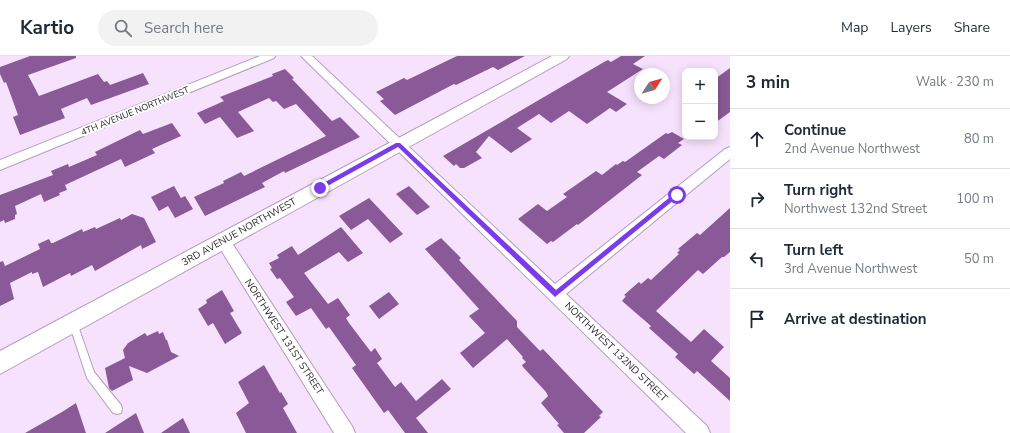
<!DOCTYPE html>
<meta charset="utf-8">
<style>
body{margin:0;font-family:"Nunito Sans",sans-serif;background:#f2f2f3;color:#1f2937}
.controls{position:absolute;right:12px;top:12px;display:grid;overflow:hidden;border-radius:8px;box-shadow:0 2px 10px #0003}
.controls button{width:36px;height:36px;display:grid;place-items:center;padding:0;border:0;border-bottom:1px solid #e0e1e3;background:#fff;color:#1f2937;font:20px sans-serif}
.compass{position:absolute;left:634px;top:12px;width:36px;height:36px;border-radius:50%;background:#fff;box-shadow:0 2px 10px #0003;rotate:54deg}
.stop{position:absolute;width:12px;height:12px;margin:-9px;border:3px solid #7c3aed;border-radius:50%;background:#fff}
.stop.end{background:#7c3aed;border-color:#fff;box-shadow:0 1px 4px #0008}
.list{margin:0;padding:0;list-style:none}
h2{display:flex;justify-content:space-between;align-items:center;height:52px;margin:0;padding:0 16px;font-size:17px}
h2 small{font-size:13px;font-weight:400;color:#747a83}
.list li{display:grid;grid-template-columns:26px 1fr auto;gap:12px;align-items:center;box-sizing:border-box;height:60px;padding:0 16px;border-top:1px solid #e0e1e3}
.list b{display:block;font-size:15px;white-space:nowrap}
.list p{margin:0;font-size:13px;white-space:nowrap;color:#747a83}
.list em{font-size:13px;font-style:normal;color:#747a83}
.icon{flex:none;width:22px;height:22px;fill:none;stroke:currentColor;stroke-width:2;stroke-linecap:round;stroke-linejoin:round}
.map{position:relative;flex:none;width:730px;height:377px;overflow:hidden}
header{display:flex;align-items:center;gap:24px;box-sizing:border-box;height:56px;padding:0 20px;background:#fff;border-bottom:1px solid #e0e1e3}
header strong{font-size:19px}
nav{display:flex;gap:22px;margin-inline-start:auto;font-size:14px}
.search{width:280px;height:36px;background:#f2f2f3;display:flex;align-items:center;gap:10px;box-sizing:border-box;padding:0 14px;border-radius:22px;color:#747a83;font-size:15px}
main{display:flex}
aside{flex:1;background:#fff}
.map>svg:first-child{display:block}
</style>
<header>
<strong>Kartio</strong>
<div class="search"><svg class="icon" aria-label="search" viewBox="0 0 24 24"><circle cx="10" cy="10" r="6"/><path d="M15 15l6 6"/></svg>Search here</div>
<nav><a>Map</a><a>Layers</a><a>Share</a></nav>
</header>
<main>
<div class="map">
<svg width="730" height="377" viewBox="0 0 730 377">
<rect width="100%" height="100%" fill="#f7e2fe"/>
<g fill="#895998">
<polygon points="30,0 76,0 76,2 28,19 39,40 98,18 104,26 107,25 110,29 143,17 149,28 91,49 87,42 61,53 65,62 20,79 13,61 18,59 6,26 4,27 0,18 0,11"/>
<polygon points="457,0 525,0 498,14 493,11 456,29 454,28 395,59 380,45 384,43 376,36 404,22 407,24"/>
<polygon points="621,0 645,0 633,8 643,13 607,36 627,48 616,56 610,52 587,68 569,55 551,67 539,58 517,72 532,83 511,97 489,80 476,96 482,102 464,112 460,112 456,108 454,110 443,100 604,6 608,4 611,6"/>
<polygon points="730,12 730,56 715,67 715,23"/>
<polygon points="285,13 294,22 292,23 332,65 340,61 360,81 285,117 284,115 262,127 265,131 205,160 194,141 224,127 223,125 241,116 244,120 326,80 296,48 284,53 276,45 273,46 269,42 238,56 254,75 237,82 220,61 205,68 197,57 224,45 220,41 273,20 272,18"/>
<polygon points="172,67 181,80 152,93 155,97 125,111 121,103 65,129 67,134 59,137 60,139 44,146 41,138 15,150 17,158 15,159 15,163 5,167 4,164 0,166 0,139 53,119 51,115 68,108 69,111 97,99 95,96 140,74 143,78"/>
<polygon points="672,76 684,83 678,87 682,89 664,103 659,100 637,116 642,119 578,169 577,168 553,186 551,185 547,188 518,163 538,148 547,155 567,141 563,138 596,115 602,119 616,108 617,109 623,105 625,106 666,77 668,78"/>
<polygon points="174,130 181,142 185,140 193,153 175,162 168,150 159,155 151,141"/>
<polygon points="409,130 430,151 417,159 396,138"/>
<polygon points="369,142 403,178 390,187 368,163 351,174 339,160"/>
<polygon points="730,152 730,196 724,201 722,201 703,218 698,214 656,255 691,286 704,273 724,291 711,305 730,322 730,345 697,315 694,318 675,301 678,298 649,272 651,270 622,245 626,240 624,239 639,226 641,228 648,222 651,224 679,198 677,197 680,194 678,193 697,177 700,179"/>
<polygon points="132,158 144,162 156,186 142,193 141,189 95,215 92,209 71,220 70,217 43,231 38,216 32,218 32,216 10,227 14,243 0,250 0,206 3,205 5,210 40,193 38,188 49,183 51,187 53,187 82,173 83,176 95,171 96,173 120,162 121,164"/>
<polygon points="341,171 363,197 348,206 339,196 304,217 328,248 338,242 350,259 346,262 349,267 371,296 375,292 382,303 377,307 395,331 401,326 416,345 442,323 451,333 416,362 428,377 405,377 388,354 384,357 352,312 356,309 329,271 326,273 311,252 296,260 286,246 294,241 280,222 277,223 270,213 272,212 269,207 279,202 277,199 292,190 298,199"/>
<polygon points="441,182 461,202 459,204 517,265 517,271 540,295 543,293 603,356 599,360 601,361 584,377 564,377 557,369 559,368 541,347 548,340 546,336 523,311 522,309 526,306 522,302 523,301 507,283 473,312 460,297 485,277 469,260 479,253 425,193"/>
<polygon points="222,234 234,255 230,257 242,277 225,288 213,267 208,270 198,253 207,247 206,244"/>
<polygon points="389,236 399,248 379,263 369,250"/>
<polygon points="158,275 159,278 163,276 166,284 167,284 171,296 179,300 147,317 129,310 133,324 112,335 109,332 105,312 125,302 123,294 128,287 145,277 147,280"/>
<polygon points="264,309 280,337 281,336 288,348 283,352 297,377 246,377 236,357 249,347 238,326"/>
<polygon points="76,347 86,377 25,377 62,356"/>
<polygon points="136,357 144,377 105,377"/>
<polygon points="183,362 190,377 161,377"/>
</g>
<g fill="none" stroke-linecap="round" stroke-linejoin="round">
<g stroke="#b39fba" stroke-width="2">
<polygon id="service" points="73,263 76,264 77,267 94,316 121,349 122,353 121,357 117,358 113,357 87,322 69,267 70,264"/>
</g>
<g stroke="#b39fba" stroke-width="2">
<g id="minor">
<polygon points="260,0 275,0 274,2 0,114 0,104"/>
<polygon points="301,0 312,0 555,228 725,93 730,91 730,103 566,238 707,370 710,377 686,377"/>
<polygon points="223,179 228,181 352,370 355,377 334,377 218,189 216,185 218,181"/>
</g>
</g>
<g stroke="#b39fba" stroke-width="2">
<polygon id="tertiary" points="552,0 569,0 567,3 0,318 0,295"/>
</g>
<use href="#service" fill="#fff" fill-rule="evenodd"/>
<use href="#minor" fill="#fff" fill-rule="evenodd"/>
<use href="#tertiary" fill="#fff" fill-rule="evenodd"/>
</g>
<polygon fill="#7c3aed" points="396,87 400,87 556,234 675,137 680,137 680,139 555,241 398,91 322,133 318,133 318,130"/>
<g text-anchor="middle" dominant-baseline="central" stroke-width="4" stroke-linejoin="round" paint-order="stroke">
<g font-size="9" fill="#2d2630" stroke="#fff">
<text transform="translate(135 55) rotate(-22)">4TH AVENUE NORTHWEST</text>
</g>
<g font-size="10" fill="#2d2630" stroke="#fff">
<text transform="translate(239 176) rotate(-29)">3RD AVENUE NORTHWEST</text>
<text transform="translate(284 281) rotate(57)">NORTHWEST 131ST STREET</text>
<text transform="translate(616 296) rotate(44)">NORTHWEST 132ND STREET</text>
</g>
</g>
</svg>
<div class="controls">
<button>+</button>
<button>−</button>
</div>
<svg class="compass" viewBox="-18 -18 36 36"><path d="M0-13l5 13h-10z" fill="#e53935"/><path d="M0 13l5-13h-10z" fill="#747a83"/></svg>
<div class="stop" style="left:677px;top:139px"></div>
<div class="stop end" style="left:320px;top:132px"></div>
</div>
<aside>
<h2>3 min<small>Walk · 230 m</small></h2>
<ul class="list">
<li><svg class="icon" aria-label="ahead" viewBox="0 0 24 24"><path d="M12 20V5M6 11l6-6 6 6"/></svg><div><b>Continue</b><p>2nd Avenue Northwest</p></div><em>80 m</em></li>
<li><svg class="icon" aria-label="right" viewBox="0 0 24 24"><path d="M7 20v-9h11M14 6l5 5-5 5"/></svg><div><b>Turn right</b><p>Northwest 132nd Street</p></div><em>100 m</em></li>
<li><svg class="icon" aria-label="left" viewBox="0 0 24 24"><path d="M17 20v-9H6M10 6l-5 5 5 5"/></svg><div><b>Turn left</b><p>3rd Avenue Northwest</p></div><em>50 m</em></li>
<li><svg class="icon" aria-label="arrive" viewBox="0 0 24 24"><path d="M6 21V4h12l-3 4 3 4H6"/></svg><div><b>Arrive at destination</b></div></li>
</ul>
</aside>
</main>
